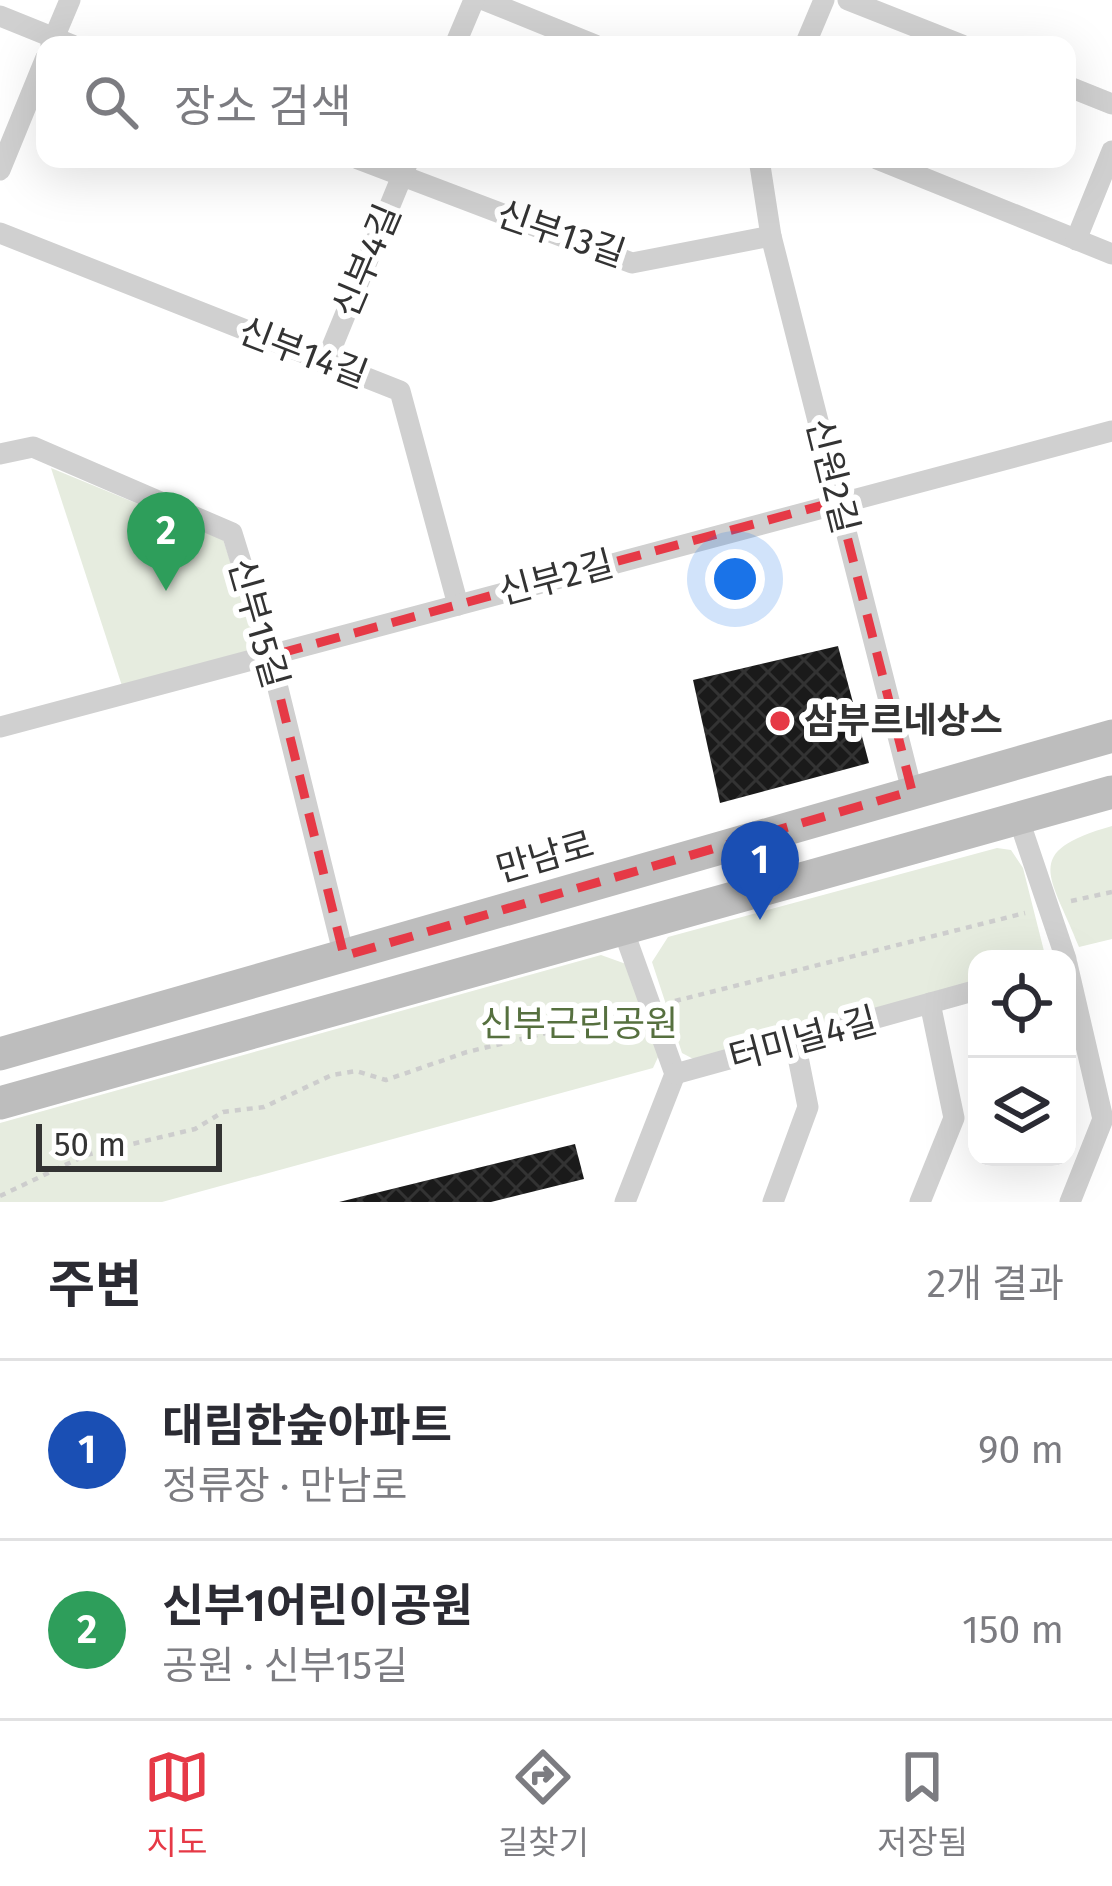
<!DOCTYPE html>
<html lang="ko">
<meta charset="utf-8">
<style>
body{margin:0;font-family:"Fira Sans","Noto Sans KR",sans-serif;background:#f7f7f7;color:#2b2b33}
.controls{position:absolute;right:36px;bottom:36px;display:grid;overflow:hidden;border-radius:24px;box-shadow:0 12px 48px #0002}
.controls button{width:108px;height:108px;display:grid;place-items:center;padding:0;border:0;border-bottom:3px solid #e1e1e2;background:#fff;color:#2b2b33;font:60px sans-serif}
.scale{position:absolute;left:36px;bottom:30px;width:186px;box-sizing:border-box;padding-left:12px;border:6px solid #333;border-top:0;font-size:33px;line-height:42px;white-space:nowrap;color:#333;-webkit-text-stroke:9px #fff;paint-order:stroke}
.you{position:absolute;left:735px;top:579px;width:42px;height:42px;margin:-30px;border:9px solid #fff;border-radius:50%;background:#1a73e8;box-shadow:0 0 0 18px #1a73e833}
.badge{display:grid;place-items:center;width:78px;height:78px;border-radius:50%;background:#e63946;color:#fff;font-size:39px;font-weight:700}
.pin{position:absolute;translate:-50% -99px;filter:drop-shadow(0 3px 6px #0008)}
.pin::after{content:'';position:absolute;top:63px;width:42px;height:36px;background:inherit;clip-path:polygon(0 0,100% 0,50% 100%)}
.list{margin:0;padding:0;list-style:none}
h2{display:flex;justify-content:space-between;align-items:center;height:156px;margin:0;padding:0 48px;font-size:51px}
h2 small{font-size:39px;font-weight:400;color:#7c7c81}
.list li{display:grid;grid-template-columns:78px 1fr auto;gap:36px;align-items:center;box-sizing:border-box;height:180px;padding:0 48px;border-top:3px solid #e1e1e2}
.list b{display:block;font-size:45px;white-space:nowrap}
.list p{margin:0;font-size:39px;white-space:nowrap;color:#7c7c81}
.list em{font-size:39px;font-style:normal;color:#7c7c81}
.icon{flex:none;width:66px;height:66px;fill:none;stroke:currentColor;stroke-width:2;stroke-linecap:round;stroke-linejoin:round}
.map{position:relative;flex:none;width:1112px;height:1202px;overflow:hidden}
.search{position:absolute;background:#fff;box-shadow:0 12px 48px #0002;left:36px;right:36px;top:36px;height:132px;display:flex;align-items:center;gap:30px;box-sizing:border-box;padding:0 42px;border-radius:24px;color:#7c7c81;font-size:45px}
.sheet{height:516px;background:#fff}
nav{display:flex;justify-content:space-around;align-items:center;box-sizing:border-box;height:168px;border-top:3px solid #e1e1e2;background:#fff;font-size:33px;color:#7c7c81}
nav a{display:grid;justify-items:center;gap:6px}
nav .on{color:#e63946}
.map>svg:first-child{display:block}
</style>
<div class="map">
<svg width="1112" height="1202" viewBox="0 0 1112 1202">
<defs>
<pattern id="building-cross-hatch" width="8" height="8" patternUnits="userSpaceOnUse" patternTransform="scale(3)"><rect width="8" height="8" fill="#1a1a1a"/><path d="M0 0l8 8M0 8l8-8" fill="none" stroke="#333"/></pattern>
</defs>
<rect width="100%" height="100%" fill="#fff"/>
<g fill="#e6ecdf">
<polygon points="51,468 223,539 257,644 254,654 123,689"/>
<path d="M1112 826V939L1079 947C1051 875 1020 852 1112 826Z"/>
<polygon points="997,848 1011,850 1023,868 1046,959 977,959 977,982 699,1062 682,1053 652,962 668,937"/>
<polygon points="601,955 626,964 659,1055 653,1068 162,1202 0,1202 0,1123"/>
</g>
<g fill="url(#building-cross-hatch)">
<polygon points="838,646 869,763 720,803 693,680"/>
<polygon points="575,1144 584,1179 491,1202 339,1202"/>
</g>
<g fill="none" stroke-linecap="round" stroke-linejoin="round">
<g stroke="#cdcdcd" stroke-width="4.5" stroke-dasharray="6 6" stroke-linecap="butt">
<polyline points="1071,901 1112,892"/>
<polyline points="675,1001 1025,913"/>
<polyline points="0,1196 86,1155 195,1129 223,1112 264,1107 332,1075 356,1071 386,1080 467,1052 629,1013"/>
</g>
<g stroke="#d0d0d0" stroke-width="21">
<polyline points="484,0 595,45"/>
<polyline points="848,0 962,45"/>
<polyline points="0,16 72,45"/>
<polyline points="51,45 70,0"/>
<polyline points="455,45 474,0"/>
<polyline points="805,45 824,0"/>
<polyline points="1067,86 1112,104"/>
<polyline points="358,159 632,263 771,236"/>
<polyline points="759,159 771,236 912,791"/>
<polyline points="877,159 1112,254"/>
<polyline points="0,170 45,60"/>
<polyline points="0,233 400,391 458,605"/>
<polyline points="1076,240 1112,151"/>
<polyline points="325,364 409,159"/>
<polyline points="0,454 33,447 232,533 270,656 344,956"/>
<polyline points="0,727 1112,431"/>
<polyline points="1019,820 1066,959"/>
<polyline points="624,932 675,1074 625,1202"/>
<polyline points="1067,964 1103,1119 1070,1202"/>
<polyline points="675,1074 977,990"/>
<polyline points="773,1202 808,1107 795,1042"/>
<polyline points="920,1202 954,1118 930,1003"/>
</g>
<g stroke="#bdbdbd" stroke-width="33">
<polyline points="0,1054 1112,736"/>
<polyline points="0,1103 1112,792"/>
</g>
</g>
<path fill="none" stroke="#e63946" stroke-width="9" stroke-dasharray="24 15" stroke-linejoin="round" d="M838 501 912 791 344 956 270 656Z"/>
<circle fill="#e63946" stroke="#fff" stroke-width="4.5" cx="780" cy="721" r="12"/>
<g text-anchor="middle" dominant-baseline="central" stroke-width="12" stroke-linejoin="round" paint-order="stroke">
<g font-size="36" fill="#333" stroke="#fff">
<text transform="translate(561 234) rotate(19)">신부13길</text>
<text transform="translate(367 261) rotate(-67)">신부4길</text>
<text transform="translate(303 353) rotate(21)">신부14길</text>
<text transform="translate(832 476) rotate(76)">신원2길</text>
<text transform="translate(556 578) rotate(-15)">신부2길</text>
<text transform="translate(258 623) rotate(74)">신부15길</text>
<text transform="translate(545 857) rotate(-16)">만남로</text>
<text transform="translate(803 1039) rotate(-15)">터미널4길</text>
</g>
<g font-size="36" font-weight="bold" fill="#333" stroke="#fff" text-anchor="start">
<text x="804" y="721">삼부르네상스</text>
</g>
<g font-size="36" fill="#56703f" stroke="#fff">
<text x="579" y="1024">신부근린공원</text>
</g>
</g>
</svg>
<div class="controls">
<button><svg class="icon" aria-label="locate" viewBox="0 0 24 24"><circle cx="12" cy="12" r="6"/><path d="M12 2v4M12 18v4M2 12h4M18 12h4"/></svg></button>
<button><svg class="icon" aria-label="layers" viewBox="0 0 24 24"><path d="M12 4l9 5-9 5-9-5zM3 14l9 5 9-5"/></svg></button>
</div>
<div class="scale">50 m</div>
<div class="you"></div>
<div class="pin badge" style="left:760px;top:920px;background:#1a4fb4">1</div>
<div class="pin badge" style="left:166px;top:591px;background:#2e9e5b">2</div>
<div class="search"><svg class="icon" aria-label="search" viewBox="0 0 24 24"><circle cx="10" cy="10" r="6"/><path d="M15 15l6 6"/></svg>장소 검색</div>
</div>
<section class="sheet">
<h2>주변<small>2개 결과</small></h2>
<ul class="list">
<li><span class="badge" style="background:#1a4fb4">1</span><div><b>대림한숲아파트</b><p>정류장 · 만남로</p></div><em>90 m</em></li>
<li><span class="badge" style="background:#2e9e5b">2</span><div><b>신부1어린이공원</b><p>공원 · 신부15길</p></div><em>150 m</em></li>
</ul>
</section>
<nav>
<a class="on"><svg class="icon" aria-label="map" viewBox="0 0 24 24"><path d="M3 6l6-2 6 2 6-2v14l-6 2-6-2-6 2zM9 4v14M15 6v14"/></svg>지도</a>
<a><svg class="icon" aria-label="directions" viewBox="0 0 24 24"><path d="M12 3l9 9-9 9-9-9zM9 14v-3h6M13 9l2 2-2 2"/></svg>길찾기</a>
<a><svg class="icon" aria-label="saved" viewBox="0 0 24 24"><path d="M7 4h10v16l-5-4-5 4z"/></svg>저장됨</a>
</nav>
